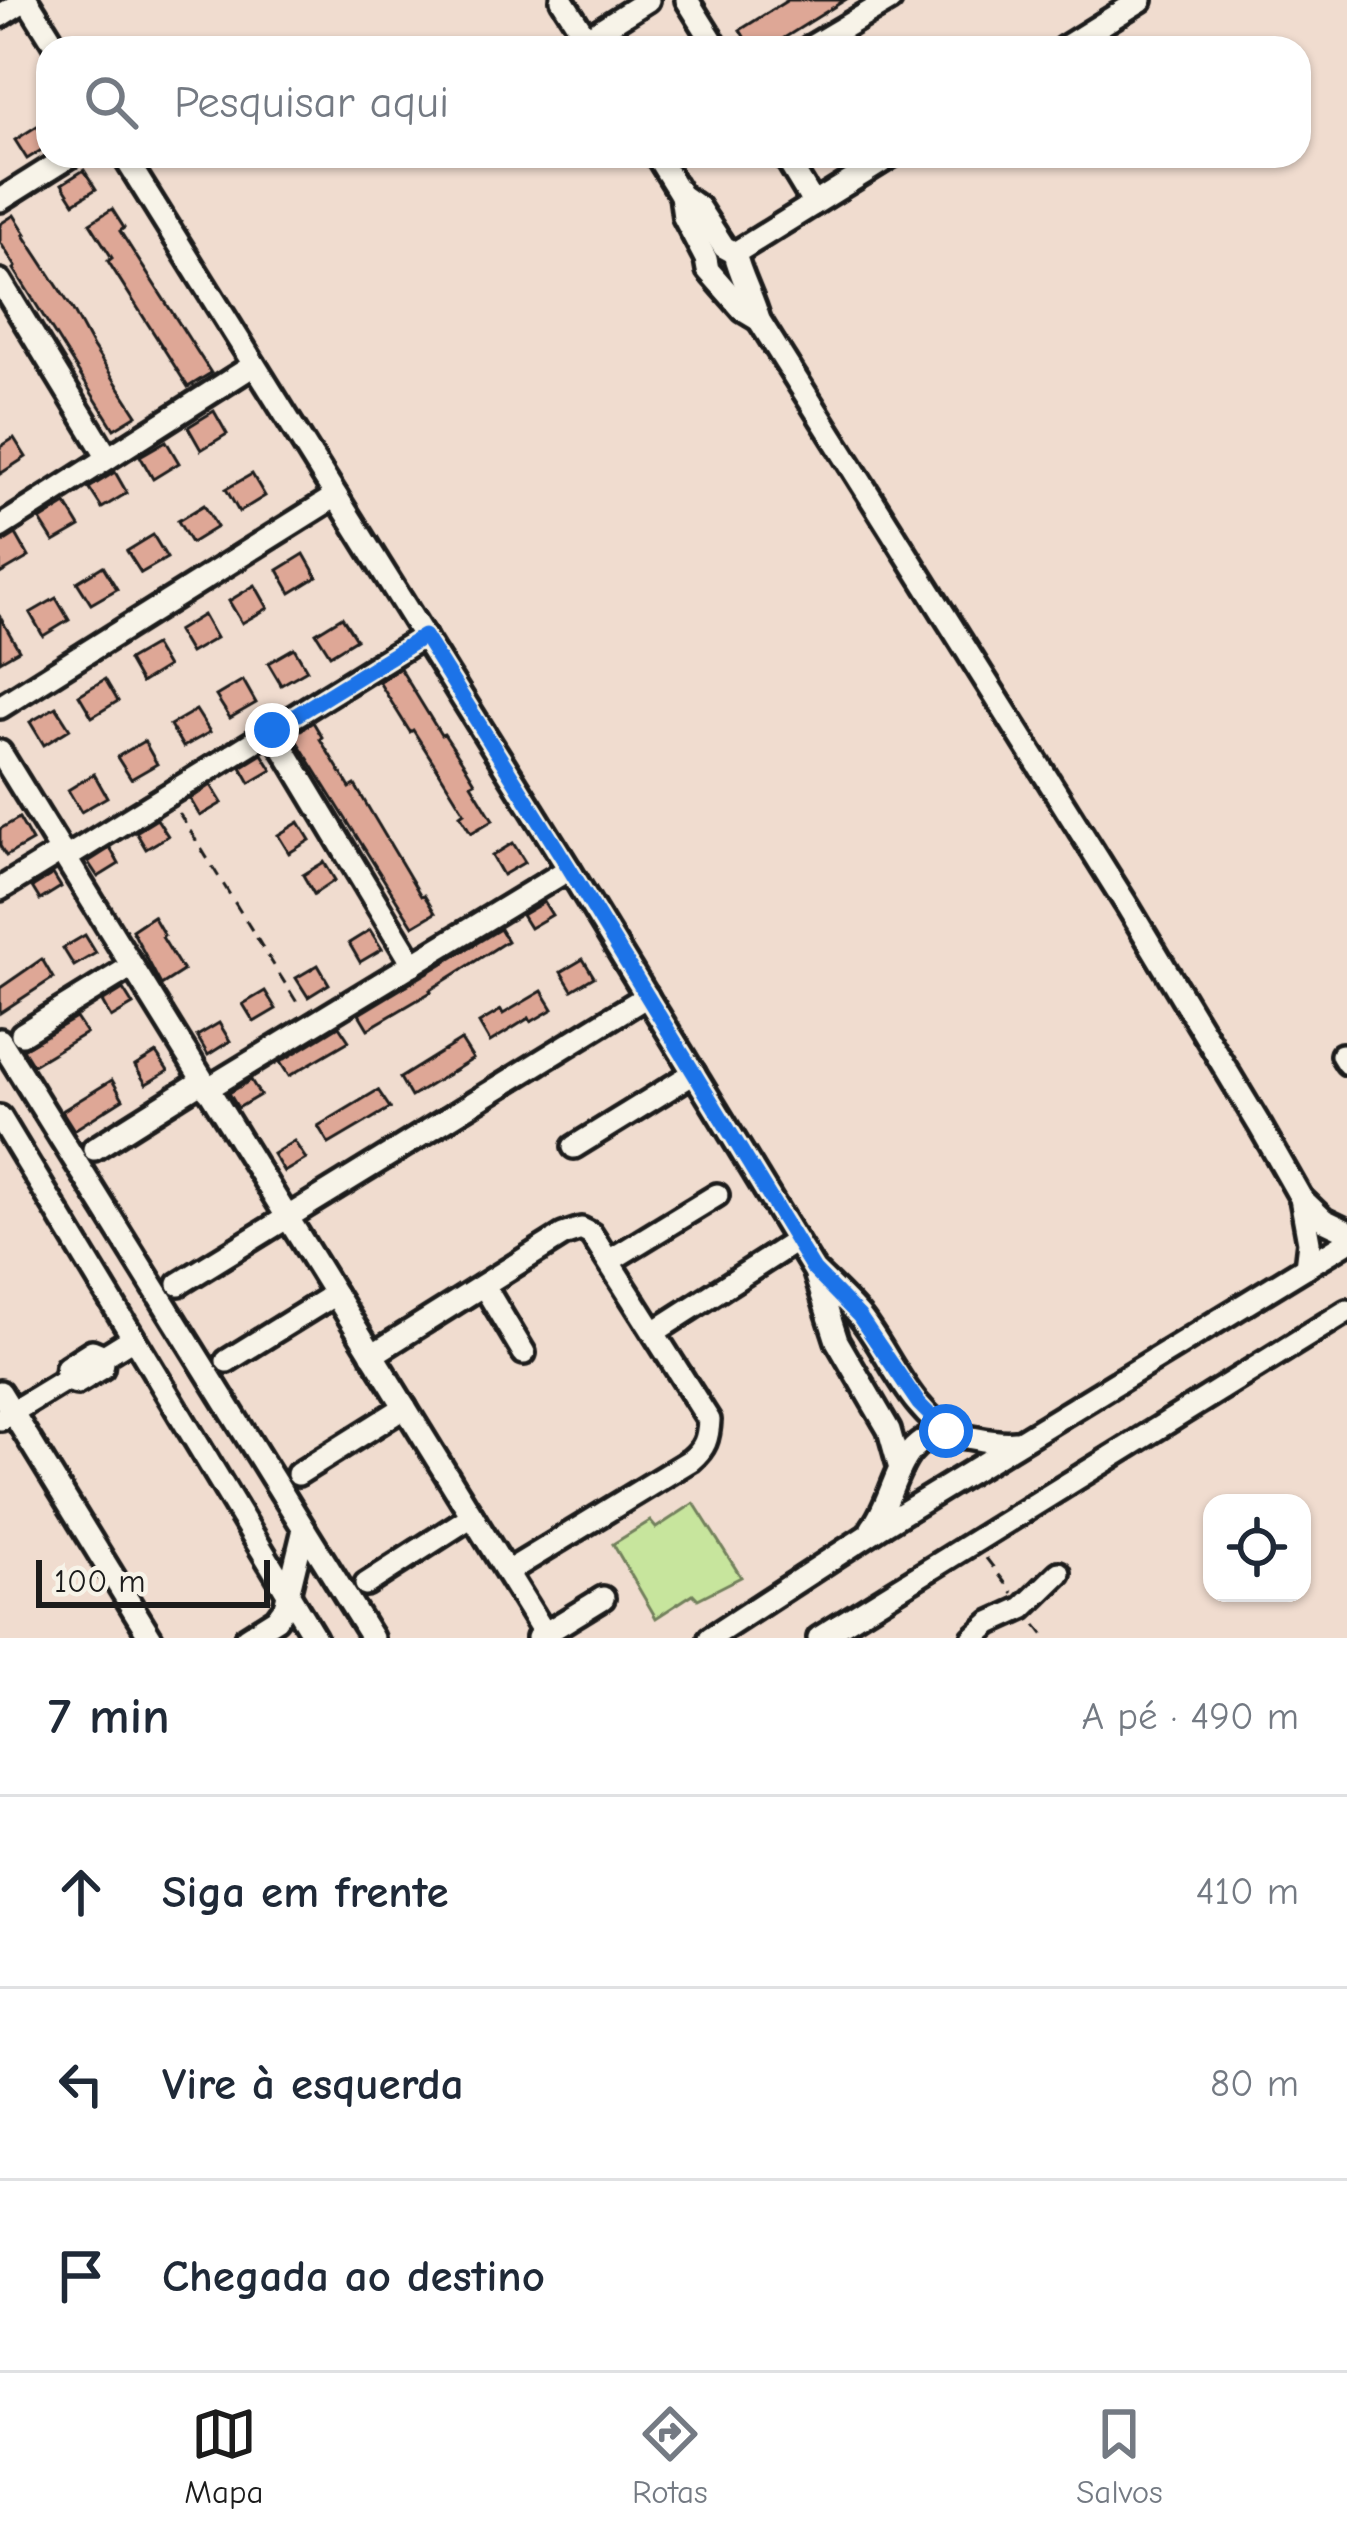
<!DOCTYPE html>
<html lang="pt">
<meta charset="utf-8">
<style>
body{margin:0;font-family:"Comic Neue",sans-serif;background:#f6f6f7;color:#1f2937}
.controls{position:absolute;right:36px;bottom:36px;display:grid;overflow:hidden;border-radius:24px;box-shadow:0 3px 9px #0004}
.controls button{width:108px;height:108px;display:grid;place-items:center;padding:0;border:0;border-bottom:3px solid #e0e1e3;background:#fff;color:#1f2937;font:60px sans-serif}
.scale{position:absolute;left:36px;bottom:30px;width:234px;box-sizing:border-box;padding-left:12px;border:6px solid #1c1c1c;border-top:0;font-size:33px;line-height:42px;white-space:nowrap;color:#1c1c1c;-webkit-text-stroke:9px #f7f3e8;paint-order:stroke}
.stop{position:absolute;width:36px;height:36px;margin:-27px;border:9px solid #1a73e8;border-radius:50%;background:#fff}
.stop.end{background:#1a73e8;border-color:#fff;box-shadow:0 3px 12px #0008}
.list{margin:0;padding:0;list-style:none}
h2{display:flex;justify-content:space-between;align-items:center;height:156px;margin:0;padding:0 48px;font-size:51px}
h2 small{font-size:39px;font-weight:400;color:#747a83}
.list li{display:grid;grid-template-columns:78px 1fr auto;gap:36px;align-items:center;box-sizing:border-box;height:192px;padding:0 48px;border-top:3px solid #e0e1e3}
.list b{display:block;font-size:45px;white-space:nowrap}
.list em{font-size:39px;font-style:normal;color:#747a83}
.icon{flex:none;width:66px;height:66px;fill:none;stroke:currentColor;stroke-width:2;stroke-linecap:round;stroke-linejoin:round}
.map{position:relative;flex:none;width:1347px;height:1638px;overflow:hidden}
.search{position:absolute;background:#fff;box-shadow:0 3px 9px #0004;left:36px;right:36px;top:36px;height:132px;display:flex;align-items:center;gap:30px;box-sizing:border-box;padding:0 42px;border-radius:36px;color:#747a83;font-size:45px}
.sheet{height:732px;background:#fff}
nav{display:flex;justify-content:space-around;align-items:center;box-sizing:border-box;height:168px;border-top:3px solid #e0e1e3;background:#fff;font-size:33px;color:#747a83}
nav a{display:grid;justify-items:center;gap:6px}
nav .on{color:#1c1c1c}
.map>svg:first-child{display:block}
</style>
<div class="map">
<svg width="1347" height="1638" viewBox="0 0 1347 1638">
<rect width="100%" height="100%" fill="#f0dccf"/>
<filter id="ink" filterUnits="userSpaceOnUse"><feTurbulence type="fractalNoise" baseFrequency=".00833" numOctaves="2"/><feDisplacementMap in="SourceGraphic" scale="24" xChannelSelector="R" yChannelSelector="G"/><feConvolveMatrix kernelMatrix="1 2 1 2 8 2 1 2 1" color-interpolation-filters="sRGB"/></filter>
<g filter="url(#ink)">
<polygon fill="#c7e59d" stroke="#72805c" stroke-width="3" points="694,1503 741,1577 698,1599 693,1594 656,1618 613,1544 650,1521 656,1528"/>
<g fill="#dea796" stroke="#1c1c1c" stroke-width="3">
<polygon points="788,0 845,0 768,48 751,48 740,30"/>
<polygon points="37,126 48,146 27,159 15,140"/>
<polygon points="84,170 96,189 74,203 62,184"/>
<polygon points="112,209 124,228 120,231 211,373 188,387 108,261 112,258 90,223"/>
<polygon points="14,215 26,234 24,235 73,310 93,347 137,415 114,429 14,269 16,267 0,242 0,224"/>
<polygon points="214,411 227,434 201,450 188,427"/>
<polygon points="14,438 26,457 0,474 0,447"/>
<polygon points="166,441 179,463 153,479 140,456"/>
<polygon points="115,472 127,493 102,508 89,488"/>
<polygon points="252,474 265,496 239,512 226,489"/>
<polygon points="66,504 80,527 54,542 40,520"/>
<polygon points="204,505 217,527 191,543 178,521"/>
<polygon points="16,534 29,557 0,574 0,544"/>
<polygon points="153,535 167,558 141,573 127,551"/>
<polygon points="304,554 317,577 291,593 278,570"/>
<polygon points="103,566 117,589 91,604 77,582"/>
<polygon points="255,585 268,608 242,623 229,601"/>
<polygon points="56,598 69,620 43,636 30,613"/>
<polygon points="203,615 216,638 190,653 177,631"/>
<polygon points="0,617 19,650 0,661"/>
<polygon points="342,617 356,639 330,655 316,633"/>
<polygon points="154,645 167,667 141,683 128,660"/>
<polygon points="294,648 307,670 281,685 268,663"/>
<polygon points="400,668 441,735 444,734 464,764 475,782 471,784 493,820 471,833 460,815 464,812 435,765 413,730 410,732 379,682"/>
<polygon points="105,679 118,701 92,717 79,695"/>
<polygon points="243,680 256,703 230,718 216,696"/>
<polygon points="56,707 70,729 44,745 30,722"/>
<polygon points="196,710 210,732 183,747 170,725"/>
<polygon points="313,722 322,737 320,739 350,788 355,785 421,896 424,895 435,913 413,926 293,735"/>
<polygon points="144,741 157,764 131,779 117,757"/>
<polygon points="262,754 272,770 250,783 241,767"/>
<polygon points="94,774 107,797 81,812 68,790"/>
<polygon points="211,785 222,803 200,816 190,799"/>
<polygon points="19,818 32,841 6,856 0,846 0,829"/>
<polygon points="157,819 168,836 146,849 136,832"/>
<polygon points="299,822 310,840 289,853 278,835"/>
<polygon points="513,843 525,862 503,875 492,856"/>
<polygon points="110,848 119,864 98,877 88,862"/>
<polygon points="324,862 335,880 314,894 303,875"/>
<polygon points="53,874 61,887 40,900 32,887"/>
<polygon points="544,902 552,915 530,928 522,915"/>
<polygon points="153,916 164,935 162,937 183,971 161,985 132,930"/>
<polygon points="500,929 507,941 430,990 431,992 368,1029 359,1014"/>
<polygon points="370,930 382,949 360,962 349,943"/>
<polygon points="85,935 96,953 74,966 63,948"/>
<polygon points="42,959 53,978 0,1013 0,988"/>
<polygon points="583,959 594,977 572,990 561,972"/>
<polygon points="318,965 329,984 308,997 296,978"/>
<polygon points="123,989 133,1005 111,1018 102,1002"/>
<polygon points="265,991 276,1009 254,1022 243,1004"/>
<polygon points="542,991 553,1009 531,1022 529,1018 490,1042 479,1023 501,1010 503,1014"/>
<polygon points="76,1018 86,1033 33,1065 23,1049"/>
<polygon points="219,1023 230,1041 208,1055 197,1036"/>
<polygon points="339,1026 349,1041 289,1076 280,1062"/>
<polygon points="461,1040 473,1059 411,1097 400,1078"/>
<polygon points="156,1053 168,1071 146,1084 135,1066"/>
<polygon points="112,1080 123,1099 74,1130 62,1111"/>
<polygon points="251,1080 260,1095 238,1108 229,1093"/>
<polygon points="378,1090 390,1108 329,1144 318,1126"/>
<polygon points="294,1141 306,1159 284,1172 273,1154"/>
</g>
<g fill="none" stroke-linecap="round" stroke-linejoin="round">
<g stroke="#1c1c1c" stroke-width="30">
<g id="minor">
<polyline points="27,0 57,48"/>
<polyline points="562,0 592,47"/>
<polyline points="687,0 717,48"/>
<polyline points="0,16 25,0"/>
<polyline points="586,39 648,0"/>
<polyline points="809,48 890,0"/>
<polyline points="1064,48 1141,0"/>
<path d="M124 156 569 869 814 1270C829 1285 847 1301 861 1318 891 1357 911 1414 957 1436"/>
<path d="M657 156 681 195 698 207 724 247 735 253C740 276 753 297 759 320L1128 907 1260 1126 1301 1198 1309 1242 1306 1267"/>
<polyline points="785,156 814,204"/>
<polyline points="681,195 684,217 706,259 708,270 744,311 759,320"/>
<polyline points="0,200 70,156"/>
<polyline points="735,253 891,156"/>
<polyline points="0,281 108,458"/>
<polyline points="0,527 254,365"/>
<polyline points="0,707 336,496"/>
<polyline points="272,730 413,964"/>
<polyline points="0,752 545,1634"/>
<polyline points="66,858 424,636"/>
<polyline points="0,889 62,851"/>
<polyline points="22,1034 132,966"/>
<polyline points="0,1040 372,1638"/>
<polyline points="1342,1055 1347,1063"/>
<polyline points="207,1089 569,869"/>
<polyline points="0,1117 315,1638"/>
<polyline points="574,1147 694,1073"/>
<polyline points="94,1149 202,1081"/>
<polyline points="1301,1198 1324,1220 1347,1231"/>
<polyline points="609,1261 717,1195"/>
<polyline points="816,1276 837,1341 889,1430 900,1469"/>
<polyline points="179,1284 647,996"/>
<polyline points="484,1286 524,1353"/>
<polyline points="654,1332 796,1241"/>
<path d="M372 1355 563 1235 581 1229 591 1234 709 1420C708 1439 705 1448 691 1460L507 1572"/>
<polyline points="227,1361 335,1294"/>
<polyline points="65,1380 67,1367 92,1351 104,1356"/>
<polyline points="0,1392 151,1638"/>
<polyline points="1,1419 65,1380 77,1383 102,1368 104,1356 133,1338"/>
<polyline points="298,1474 405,1407"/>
<path d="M872 1528C897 1496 896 1435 947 1435 971 1435 990 1445 1015 1442"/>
<polyline points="366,1584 472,1516"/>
<polyline points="246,1638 276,1619 285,1607 304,1529"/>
<polyline points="538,1638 603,1598"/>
<polyline points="710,1638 882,1526 1347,1242"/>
<polyline points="819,1638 1347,1311"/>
<polyline points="973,1638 990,1623 1023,1608 1059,1573"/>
</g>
</g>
<g stroke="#1c1c1c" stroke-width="3" stroke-dasharray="12 9" stroke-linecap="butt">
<polyline points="179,813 301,1009"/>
<polyline points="986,1558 1013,1593"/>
<polyline points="1036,1625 1046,1638"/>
</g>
<use href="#minor" stroke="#f7f3e8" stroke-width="21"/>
</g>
</g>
<g fill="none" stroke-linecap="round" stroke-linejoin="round" filter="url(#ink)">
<polyline stroke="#1a73e8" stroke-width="15" points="272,730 424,636 569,868 814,1270 859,1316 919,1404 946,1431"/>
</g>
</svg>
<div class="controls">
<button><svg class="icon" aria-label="locate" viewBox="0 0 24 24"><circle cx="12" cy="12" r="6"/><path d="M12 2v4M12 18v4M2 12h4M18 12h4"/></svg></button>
</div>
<div class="scale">100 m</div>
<div class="stop" style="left:946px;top:1431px"></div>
<div class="stop end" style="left:272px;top:730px"></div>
<div class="search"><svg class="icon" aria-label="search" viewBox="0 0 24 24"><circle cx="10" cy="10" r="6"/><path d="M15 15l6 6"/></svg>Pesquisar aqui</div>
</div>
<section class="sheet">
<h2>7 min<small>A pé · 490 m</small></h2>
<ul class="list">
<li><svg class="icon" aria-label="ahead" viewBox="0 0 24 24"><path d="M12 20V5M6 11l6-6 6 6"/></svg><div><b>Siga em frente</b></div><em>410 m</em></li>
<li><svg class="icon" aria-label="left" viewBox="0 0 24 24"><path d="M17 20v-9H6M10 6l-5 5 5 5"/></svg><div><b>Vire à esquerda</b></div><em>80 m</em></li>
<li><svg class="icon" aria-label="arrive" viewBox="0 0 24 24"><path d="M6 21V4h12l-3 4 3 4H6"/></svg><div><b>Chegada ao destino</b></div></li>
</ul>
</section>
<nav>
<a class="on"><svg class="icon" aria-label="map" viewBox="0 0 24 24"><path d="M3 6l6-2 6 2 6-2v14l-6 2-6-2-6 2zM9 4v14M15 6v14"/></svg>Mapa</a>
<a><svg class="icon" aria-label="directions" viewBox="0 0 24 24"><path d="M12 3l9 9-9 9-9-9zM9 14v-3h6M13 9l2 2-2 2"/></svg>Rotas</a>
<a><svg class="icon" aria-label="saved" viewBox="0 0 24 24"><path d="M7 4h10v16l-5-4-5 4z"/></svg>Salvos</a>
</nav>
